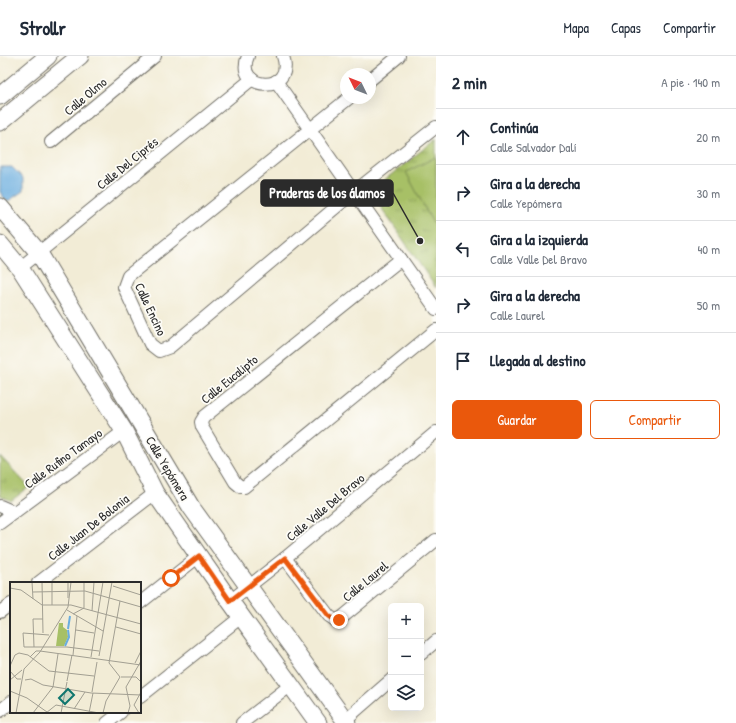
<!DOCTYPE html>
<html lang="es">
<meta charset="utf-8">
<style>
body{margin:0;font-family:"Patrick Hand",sans-serif;background:#f6f6f7;color:#1f2937}
.controls{position:absolute;right:12px;bottom:12px;display:grid;overflow:hidden;border-radius:6px;box-shadow:0 4px 16px #0002}
.controls button{width:36px;height:36px;display:grid;place-items:center;padding:0;border:0;border-bottom:1px solid #e0e1e3;background:#fff;color:#1f2937;font:20px sans-serif}
.compass{position:absolute;left:340px;top:12px;width:36px;height:36px;border-radius:50%;background:#fff;box-shadow:0 4px 16px #0002;rotate:313deg}
.stop{position:absolute;width:12px;height:12px;margin:-9px;border:3px solid #ea580c;border-radius:50%;background:#fff}
.stop.end{background:#ea580c;border-color:#fff;box-shadow:0 1px 4px #0008}
.list{margin:0;padding:0;list-style:none}
h2{display:flex;justify-content:space-between;align-items:center;height:52px;margin:0;padding:0 16px;font-size:17px}
h2 small{font-size:13px;font-weight:400;color:#747a83}
.list li{display:grid;grid-template-columns:26px 1fr auto;gap:12px;align-items:center;box-sizing:border-box;height:56px;padding:0 16px;border-top:1px solid #e0e1e3}
.list b{display:block;font-size:15px;white-space:nowrap}
.list p{margin:0;font-size:13px;white-space:nowrap;color:#747a83}
.list em{font-size:13px;font-style:normal;color:#747a83}
.actions{display:flex;gap:8px;padding:12px 16px}
.actions a{flex:1;padding:9px 0;border:1px solid #ea580c;border-radius:6px;text-align:center;font-size:14px;color:#ea580c}
.actions .main{background:#ea580c;color:#fff}
.icon{flex:none;width:22px;height:22px;fill:none;stroke:currentColor;stroke-width:2;stroke-linecap:round;stroke-linejoin:round}
.map{position:relative;flex:none;width:436px;height:667px;overflow:hidden}
header{display:flex;align-items:center;gap:24px;box-sizing:border-box;height:56px;padding:0 20px;background:#fff;border-bottom:1px solid #e0e1e3}
header strong{font-size:19px}
nav{display:flex;gap:22px;margin-inline-start:auto;font-size:14px}
main{display:flex}
aside{flex:1;background:#fff}
.map>svg:first-child{display:block}
</style>
<header>
<strong>Strollr</strong>
<nav><a>Mapa</a><a>Capas</a><a>Compartir</a></nav>
</header>
<main>
<div class="map">
<svg width="436" height="667" viewBox="0 0 436 667">
<defs>
<pattern id="park-tufts" width="24" height="20" patternUnits="userSpaceOnUse"><rect width="24" height="20" fill="#a7c066"/><path d="M3 7l-1-3M5 7V3M7 7l1-3M15 17l-1-3M17 17v-4M19 17l1-3" fill="none" stroke="#889c54"/></pattern>
</defs>
<rect width="100%" height="100%" fill="#fdfcf7"/>
<filter id="ink" filterUnits="userSpaceOnUse"><feTurbulence type="fractalNoise" baseFrequency=".025" numOctaves="2"/><feDisplacementMap in="SourceGraphic" scale="8" xChannelSelector="R" yChannelSelector="G"/><feConvolveMatrix kernelMatrix="1 2 1 2 8 2 1 2 1" color-interpolation-filters="sRGB"/></filter>
<filter id="wash" filterUnits="userSpaceOnUse"><feTurbulence type="fractalNoise" baseFrequency=".012" numOctaves="4" result="noise"/><feDisplacementMap in="SourceGraphic" scale="16" xChannelSelector="R" yChannelSelector="G"/><feGaussianBlur stdDeviation="0.9" result="paint"/><feColorMatrix in="noise" values="0 0 0 0 0 0 0 0 0 0 0 0 0 0 0 0 0 1.4 0 .05"/><feComposite in="paint" operator="in"/></filter>
<g filter="url(#wash)">
<rect width="100%" height="100%" fill="#f2ecd6"/>
<g fill="url(#park-tufts)" stroke="#697648">
<polygon points="436,83 436,232 372,138 373,133"/>
<polygon points="0,400 29,431 11,445 0,439"/>
</g>
<polygon fill="#a7c066" stroke="#697648" points="436,101 436,173 406,116"/>
<polygon fill="#6aaddf" stroke="#4a6c85" points="0,111 12,111 23,122 23,135 7,146 0,136"/>
</g>
<g filter="url(#ink)">
<g fill="none" stroke-linecap="round" stroke-linejoin="round">
<g stroke="#716f67" stroke-width="14">
<g id="street">
<path d="M248 0C233 35 296 39 283 0"/>
<polyline points="370,24 399,0"/>
<polyline points="276,25 436,253"/>
<polyline points="349,42 128,220 124,231 150,288 159,295 170,291 354,136 436,71"/>
<polyline points="51,86 155,0"/>
<polyline points="401,203 204,361 201,366 202,371 235,426 241,431 244,431 436,274"/>
<polyline points="20,212 252,23"/>
<polyline points="0,450 14,456"/>
<polyline points="0,467 124,375"/>
<polyline points="285,502 329,560 335,564 339,564 436,484"/>
<polyline points="38,527 155,437"/>
<polyline points="230,545 285,502 436,376"/>
<polyline points="140,547 199,500"/>
<polyline points="0,556 11,548"/>
<polyline points="421,598 436,585"/>
<polyline points="140,641 241,561"/>
<polyline points="0,655 11,646"/>
<polyline points="345,664 391,624"/>
<polyline points="107,667 121,656"/>
<polyline points="242,667 291,629"/>
</g>
</g>
<g stroke="#716f67" stroke-width="19">
<g id="secondary">
<polyline points="0,40 48,0"/>
<polyline points="0,66 80,0"/>
<polyline points="0,151 39,197 191,451 347,667"/>
<polyline points="0,188 20,212 124,375 155,437 230,545 318,667"/>
</g>
</g>
<use href="#street" stroke="#fff" stroke-width="12"/>
<use href="#secondary" stroke="#fff" stroke-width="17"/>
</g>
</g>
<g fill="none" stroke-linecap="round" stroke-linejoin="round" filter="url(#ink)">
<polyline stroke="#ea580c" stroke-width="5" points="171,522 199,500 230,545 285,502 329,560 335,564 339,564"/>
</g>
<g text-anchor="middle" dominant-baseline="central" stroke-width="3.5" stroke-linejoin="round" paint-order="stroke">
<g font-size="13" fill="#2b2b2b" stroke="#fdfcf7">
<text transform="translate(85 40) rotate(-40)">Calle Olmo</text>
<text transform="translate(127 107) rotate(-39)">Calle Del Ciprés</text>
<text transform="translate(151 253) rotate(65)">Calle Encino</text>
<text transform="translate(229 323) rotate(-39)">Calle Eucalipto</text>
<text transform="translate(63 402) rotate(-36)">Calle Rufino Tamayo</text>
<text transform="translate(168 412) rotate(59)">Calle Yepómera</text>
<text transform="translate(325 451) rotate(-40)">Calle Valle Del Bravo</text>
<text transform="translate(88 471) rotate(-38)">Calle Juan De Bolonia</text>
<text transform="translate(365 525) rotate(-40)">Calle Laurel</text>
</g>
</g>
<g transform="translate(10 526)">
<rect width="131" height="131" fill="#f2ecd6"/>
<path d="M49 41H53V45L57 48 58 55 54 64H46Z" fill="#a7c066"/>
<path fill="none" stroke="#6aaddf" stroke-width="2" d="M58 47 60 34M55 64 59 55 58 48"/>
<path fill="none" stroke="#a29f92" stroke-width="1" d="M22 0 23 17M32 0 33 51M42 0V23M58 0V16M103 4 131 13M0 6 11 8 32 23H61L131 42M23 10 75 9 131 25M57 28 93 49M82 29 84 0M63 32 74 26V0M106 45 131 52M66 48 84 51M39 53 13 51 14 65H57L89 69M24 65 23 37H33M30 69 131 83M63 73 67 34M89 74 102 0M20 75 26 69H30M81 75 93 0M125 81 131 69M0 84 5 73 9 71 18 73 39 89 84 94M14 87 30 70 58 25 61 0M0 89 7 97H11M111 95H126L131 100M0 98 12 88M15 98 21 97 33 103 81 111 131 113M57 99 62 73M0 109 17 116 37 130M82 110 87 80M64 127 75 110M6 131 14 87M23 131 43 105 48 72M36 131 46 123 89 131M51 131 57 100M79 131 83 111M93 131 96 119 110 95 99 81 110 19M118 131 120 124 116 105 131 79M129 131 124 123 131 110"/>
<path fill="#0f766e" fill-opacity="0.15" stroke="#0f766e" stroke-width="2" d="M58 107 64 113 55 122 49 116Z"/>
<rect width="131" height="131" fill="none" stroke="#2b2b2b" stroke-width="2"/>
</g>
<path fill="none" stroke="#2b2b2b" stroke-width="1.5" d="M420 185L393 137"/>
<circle fill="#2b2b2b" stroke="#fdfcf7" stroke-width="1.5" cx="420" cy="185" r="4"/>
<rect fill="#2b2b2b" stroke="#2b2b2b" stroke-width="1.5" x="261" y="124" width="132" height="26" rx="4"/>
<g font-size="14" text-anchor="middle" font-weight="bold" fill="#fff">
<text x="327" y="142">Praderas de los álamos</text>
</g>
</svg>
<div class="controls">
<button>+</button>
<button>−</button>
<button><svg class="icon" aria-label="layers" viewBox="0 0 24 24"><path d="M12 4l9 5-9 5-9-5zM3 14l9 5 9-5"/></svg></button>
</div>
<svg class="compass" viewBox="-18 -18 36 36"><path d="M0-13l5 13h-10z" fill="#e53935"/><path d="M0 13l5-13h-10z" fill="#747a83"/></svg>
<div class="stop" style="left:171px;top:522px"></div>
<div class="stop end" style="left:339px;top:564px"></div>
</div>
<aside>
<h2>2 min<small>A pie · 140 m</small></h2>
<ul class="list">
<li><svg class="icon" aria-label="ahead" viewBox="0 0 24 24"><path d="M12 20V5M6 11l6-6 6 6"/></svg><div><b>Continúa</b><p>Calle Salvador Dalí</p></div><em>20 m</em></li>
<li><svg class="icon" aria-label="right" viewBox="0 0 24 24"><path d="M7 20v-9h11M14 6l5 5-5 5"/></svg><div><b>Gira a la derecha</b><p>Calle Yepómera</p></div><em>30 m</em></li>
<li><svg class="icon" aria-label="left" viewBox="0 0 24 24"><path d="M17 20v-9H6M10 6l-5 5 5 5"/></svg><div><b>Gira a la izquierda</b><p>Calle Valle Del Bravo</p></div><em>40 m</em></li>
<li><svg class="icon" aria-label="right" viewBox="0 0 24 24"><path d="M7 20v-9h11M14 6l5 5-5 5"/></svg><div><b>Gira a la derecha</b><p>Calle Laurel</p></div><em>50 m</em></li>
<li><svg class="icon" aria-label="arrive" viewBox="0 0 24 24"><path d="M6 21V4h12l-3 4 3 4H6"/></svg><div><b>Llegada al destino</b></div></li>
</ul>
<div class="actions"><a class="main">Guardar</a><a>Compartir</a></div>
</aside>
</main>
